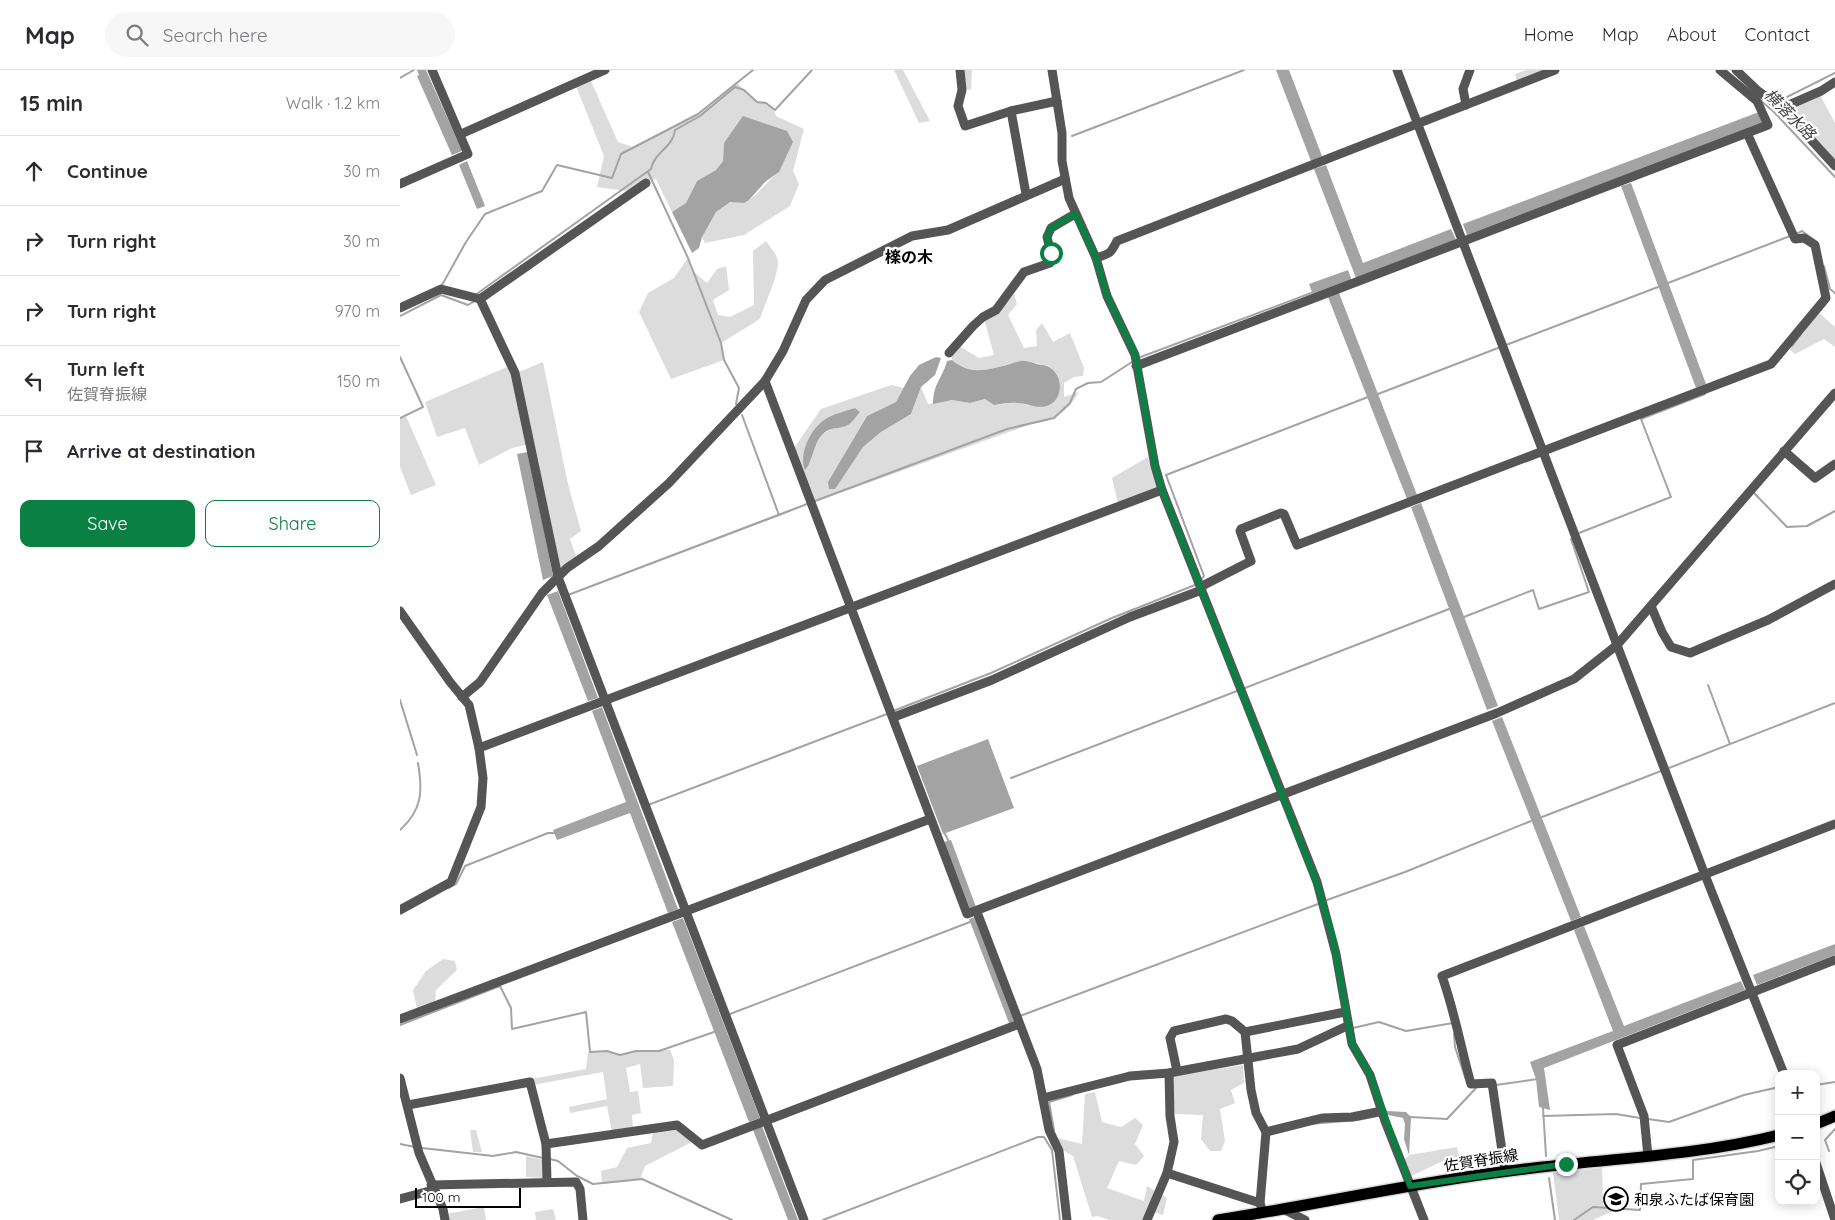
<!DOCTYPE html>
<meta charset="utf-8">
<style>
body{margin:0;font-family:Quicksand,"Noto Sans JP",sans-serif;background:#f7f7f7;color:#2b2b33}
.controls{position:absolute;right:15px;bottom:15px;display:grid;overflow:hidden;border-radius:10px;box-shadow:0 2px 12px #0003}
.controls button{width:45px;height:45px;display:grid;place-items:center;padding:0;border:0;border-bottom:1px solid #e1e1e2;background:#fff;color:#2b2b33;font:25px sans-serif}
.scale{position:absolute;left:15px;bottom:12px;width:106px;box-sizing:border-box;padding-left:5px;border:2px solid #000;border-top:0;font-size:14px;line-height:18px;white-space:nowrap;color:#000;-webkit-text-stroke:4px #fff;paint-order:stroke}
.stop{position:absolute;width:15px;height:15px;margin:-11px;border:4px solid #0b8043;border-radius:50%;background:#fff}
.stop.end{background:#0b8043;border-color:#fff;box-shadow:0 1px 5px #0008}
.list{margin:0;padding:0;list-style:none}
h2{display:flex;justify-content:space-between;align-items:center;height:65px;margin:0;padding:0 20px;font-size:21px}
h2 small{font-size:16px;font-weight:400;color:#7c7c81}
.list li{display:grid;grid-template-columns:32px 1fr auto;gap:15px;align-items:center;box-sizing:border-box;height:70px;padding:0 20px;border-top:1px solid #e1e1e2}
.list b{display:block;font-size:19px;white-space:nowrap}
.list p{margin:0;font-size:16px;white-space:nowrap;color:#7c7c81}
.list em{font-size:16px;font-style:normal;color:#7c7c81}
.actions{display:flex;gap:10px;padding:15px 20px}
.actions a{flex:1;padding:11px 0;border:1px solid #0b8043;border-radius:10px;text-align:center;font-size:18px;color:#0b8043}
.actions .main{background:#0b8043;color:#fff}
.icon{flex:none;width:28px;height:28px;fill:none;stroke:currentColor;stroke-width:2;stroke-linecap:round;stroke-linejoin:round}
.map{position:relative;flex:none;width:1435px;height:1150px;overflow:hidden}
header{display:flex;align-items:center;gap:30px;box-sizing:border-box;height:70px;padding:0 25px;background:#fff;border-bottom:1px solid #e1e1e2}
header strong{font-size:24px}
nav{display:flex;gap:28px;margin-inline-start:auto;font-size:18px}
.search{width:350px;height:45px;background:#f7f7f7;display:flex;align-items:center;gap:12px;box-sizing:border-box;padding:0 18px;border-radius:28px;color:#7c7c81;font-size:19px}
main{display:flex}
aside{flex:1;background:#fff}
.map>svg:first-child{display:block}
</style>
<header>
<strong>Map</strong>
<div class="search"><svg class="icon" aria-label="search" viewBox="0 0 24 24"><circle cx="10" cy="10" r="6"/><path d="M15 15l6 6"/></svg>Search here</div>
<nav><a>Home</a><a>Map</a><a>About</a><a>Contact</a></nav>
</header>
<main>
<aside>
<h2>15 min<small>Walk · 1.2 km</small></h2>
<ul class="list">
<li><svg class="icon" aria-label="ahead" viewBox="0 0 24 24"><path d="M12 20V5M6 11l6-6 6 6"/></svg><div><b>Continue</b></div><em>30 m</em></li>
<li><svg class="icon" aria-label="right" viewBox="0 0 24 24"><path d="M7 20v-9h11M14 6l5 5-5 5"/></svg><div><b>Turn right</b></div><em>30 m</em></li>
<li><svg class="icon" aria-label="right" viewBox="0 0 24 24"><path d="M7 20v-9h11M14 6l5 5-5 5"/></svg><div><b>Turn right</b></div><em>970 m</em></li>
<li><svg class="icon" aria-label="left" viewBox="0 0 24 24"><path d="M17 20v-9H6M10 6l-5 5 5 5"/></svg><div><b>Turn left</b><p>佐賀脊振線</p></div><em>150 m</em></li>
<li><svg class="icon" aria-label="arrive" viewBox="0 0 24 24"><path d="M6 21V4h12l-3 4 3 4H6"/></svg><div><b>Arrive at destination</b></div></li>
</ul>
<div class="actions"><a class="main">Save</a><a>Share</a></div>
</aside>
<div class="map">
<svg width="1435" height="1150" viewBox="0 0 1435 1150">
<rect width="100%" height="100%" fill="#fff"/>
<g fill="#dcdcdc" fill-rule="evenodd">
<polygon points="494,0 503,0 530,51 519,53"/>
<polygon points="558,0 572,0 571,20 559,18"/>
<polygon points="1126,0 1149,0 1117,12 1115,4"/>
<path d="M190 9 218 72 233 77 298 44 336 12 357 32C367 33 374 36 376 46L404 59 393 101 399 114 390 136 344 165 305 173 302 167C308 155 317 133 332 132 338 132 342 134 347 131 358 125 368 110 379 102L324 73 323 91 316 100 297 111 286 133 272 142 256 109 244 111 227 121 197 117 204 86 176 16Z"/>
<polygon points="1420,25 1435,53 1435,91 1386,39"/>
<path d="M366 171C369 176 375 182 377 188 382 199 364 235 360 249L321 273 324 290 271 309 239 242 248 223 274 208 288 188 293 201 307 213 317 199 326 196 329 220 313 230 318 245 330 247 354 235 353 181Z"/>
<path d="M614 224 617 234 608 245 624 278 637 276 636 260 642 253 653 272 670 263 684 298 683 306 674 307 664 313V327L679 322C666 344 655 350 631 354L415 432 394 378 421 339 491 315 504 318 496 332 467 346 428 412 434 419 463 377 481 362 511 344 521 317 528 334 552 330 570 333 585 329 594 335 619 332 629 336 649 296C640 295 629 290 621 291 604 294 556 315 551 285L559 276 579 288 594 285 584 249 599 242ZM455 338 460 342 443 357 432 358 422 365 411 383 427 348Z"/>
<polygon points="1418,242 1435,257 1435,277 1424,269 1395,284 1388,278"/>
<polygon points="143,292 167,410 181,461 170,469 176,486 160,499 133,373 112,378 79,395 65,358 37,367 25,332 107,297 119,302"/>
<polygon points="6,346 36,415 11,425 0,397 0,348"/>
<polygon points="748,387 757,419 718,433 712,408"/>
<polygon points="43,889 55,891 57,900 36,920 35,933 17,939 13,920 26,901"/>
<polygon points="270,980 274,990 273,1016 243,1018 240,994 226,998 230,1022 238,1021 241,1043 232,1045 233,1059 212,1062 207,1036 170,1043 169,1037 207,1029 203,1002 133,1015 131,1009 186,999 188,982 207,981 220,985 236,981"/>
<polygon points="843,995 844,1013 831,1020 835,1033 820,1039 825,1071 821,1081 810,1081 801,1069 803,1045 775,1044 772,1006"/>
<polygon points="695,1022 702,1052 721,1057 735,1048 743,1055 735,1074 744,1086 736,1095 719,1091 707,1118 744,1131 747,1116 767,1128 763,1145 754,1142 745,1150 709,1150 698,1146 692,1147 673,1086 664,1081 657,1068 682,1074 685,1024"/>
<polygon points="277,1058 292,1072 245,1096 240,1110 202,1114 201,1101 217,1097 227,1078 251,1073 253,1062"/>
<polygon points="70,1060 76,1060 82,1082 73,1082"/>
<polygon points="1057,1077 1060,1090 1045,1090 1009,1107 1003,1092 1009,1085"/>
<polygon points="126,1086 143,1090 144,1108 126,1107"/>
<polygon points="1202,1098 1203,1135 1215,1140 1193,1150 1159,1150 1153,1103"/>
<polygon points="84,1137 86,1150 47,1150 46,1144"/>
<polygon points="153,1139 156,1150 136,1150 135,1142"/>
</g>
<g fill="#a3a3a3">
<polygon points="17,0 26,0 62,81 52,85 17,6 19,5"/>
<polygon points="876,0 889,0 922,86 911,91"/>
<polygon points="1359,42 1363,53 1067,165 1063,154"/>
<polygon points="343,46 387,61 393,72 379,102 365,112 349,130 344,133 330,132 316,142 302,167 299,178 292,183 272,142 286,133 297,111 316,100 323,91 324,73"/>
<polygon points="67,91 85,136 77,139 59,95"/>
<polygon points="926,95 963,193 1051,159 1056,170 956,208 914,99"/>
<polygon points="1231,113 1306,314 1296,318 1221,116"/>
<polygon points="948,200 952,211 913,225 909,214"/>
<polygon points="939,223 1017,425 1007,429 928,227"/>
<polygon points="536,287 541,288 535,305 521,317 511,344 481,362 463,377 435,419 429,419 428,412 467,346 496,332 510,306 519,295"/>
<path d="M552 290C570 306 588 300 610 294 614 293 620 290 625 291 631 291 637 295 643 295 661 298 666 324 651 334 639 341 629 333 617 333 610 332 602 334 594 335L585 329 570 333 552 330 533 334C533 314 542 309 547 291Z"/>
<path d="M455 338 460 342C455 348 451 355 443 357 435 359 429 357 422 365 413 375 412 393 405 400 398 383 412 355 429 347 437 343 446 341 455 338Z"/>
<polygon points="128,382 153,506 143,510 117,384"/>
<polygon points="1021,433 1098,636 1087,640 1011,437"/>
<polygon points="158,521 198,628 188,631 147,525"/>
<polygon points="202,637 278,839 268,843 230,743 157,770 153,760 226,732 192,641"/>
<polygon points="1102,647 1181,847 1171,851 1092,651"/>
<polygon points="588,669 614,738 543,764 517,696"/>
<polygon points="551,770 576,837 570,839 544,772"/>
<polygon points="575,847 614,951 609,953 569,849"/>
<polygon points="283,848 360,1048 349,1052 272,852"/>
<polygon points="1184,856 1224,956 1341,911 1345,920 1144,998 1150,1040 1139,1037 1136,1009 1130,992 1213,961 1174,860"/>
<polygon points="1435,874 1435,885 1357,915 1353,905"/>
<polygon points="987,1041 1006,1042 1011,1047 1009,1085 1004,1069 1005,1054 1003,1048 988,1045 958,1051 898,1056"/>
<polygon points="362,1056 398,1150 388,1150 353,1060"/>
</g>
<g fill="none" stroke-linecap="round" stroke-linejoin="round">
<g stroke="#a3a3a3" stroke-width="2">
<polyline points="0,8 14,0"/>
<polyline points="1360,30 1374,42 1435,107"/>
<polyline points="1381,30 1435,3"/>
<polyline points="672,66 844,0"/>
<polyline points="248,102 288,188 321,273 324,290 339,318 336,334"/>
<polyline points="1396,164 1402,161 1417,172"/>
<polyline points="1424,196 1430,219 1435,223"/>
<polyline points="1268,213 1390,166"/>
<polyline points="42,215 66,172 85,144 142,121 157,95 212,108 221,84 298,44 353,0"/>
<path d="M76 226 78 223 251 99C254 82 273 78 275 60L300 46 335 17 344 20 357 32 366 33 375 40 412 0"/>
<polyline points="0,246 41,225 68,235 75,231"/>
<polyline points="1106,275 1258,217"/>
<polyline points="1392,276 1401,264"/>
<polyline points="0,287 23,337 0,348"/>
<polyline points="738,288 914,222"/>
<polyline points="978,324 1098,278"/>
<polyline points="342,345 379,445"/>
<polyline points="1354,423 1387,457 1407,456 1435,441"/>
<polyline points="415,431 607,359 654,348 670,333 676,319 688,313 701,312 732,292"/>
<polygon points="407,434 379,445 168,525"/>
<polyline points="1179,463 1271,427 1241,349 1305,324"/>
<polyline points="801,510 804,506 766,405 968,327"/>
<polyline points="1064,547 1133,520 1139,539 1189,522 1171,469"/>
<polyline points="1308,615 1330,674"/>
<polyline points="845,618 1049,539"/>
<polyline points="0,630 17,685"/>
<polyline points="493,641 591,603 712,548 795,515"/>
<polyline points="1269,698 1435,633"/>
<polyline points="611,708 837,621"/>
<polyline points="248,735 487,644"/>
<polyline points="1142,747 1261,701"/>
<path d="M0 760C22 740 23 722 18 693"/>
<polyline points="545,764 549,772"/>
<polyline points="49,818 56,814 65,796 148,763 155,763"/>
<polyline points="927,830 1005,802 1131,751"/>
<polyline points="330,944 570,852"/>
<polyline points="620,946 918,834"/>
<polyline points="0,955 100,916 111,938 112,959 186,942 190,982 207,981 220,985 236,981 259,981 314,962"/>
<polyline points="953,958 979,952 1006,961 1053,953"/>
<polyline points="1054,964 1055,977 1067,1013"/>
<polyline points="1096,1015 1138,1009"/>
<polyline points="1416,1015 1435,1012"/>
<polyline points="1143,1038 1146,1086"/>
<polyline points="1143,1046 1216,1044 1240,1048"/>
<polyline points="1010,1047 1047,1049 1076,1018"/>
<polyline points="1248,1049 1269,1052 1344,1025 1379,1017"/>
<polyline points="654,1060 649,1032 672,1025"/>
<polyline points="0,1074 15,1077"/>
<polyline points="22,1078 93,1086 116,1082 143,1088"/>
<polyline points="1429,1081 1425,1070 1435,1059"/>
<polyline points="150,1089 158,1091 177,1106 193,1114 242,1109 332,1150"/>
<polyline points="1149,1108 1155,1150"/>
<polyline points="423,1150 638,1067 644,1067 652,1080 660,1150"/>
<polyline points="1174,1150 1193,1137 1240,1140 1241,1114 1293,1109 1293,1090 1358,1081 1379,1076"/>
</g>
<g stroke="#dbdbdb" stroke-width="14">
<g id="major">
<polyline points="1416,1054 1435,1046"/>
<path d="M818 1150C915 1135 1011 1113 1109 1101 1198 1089 1291 1087 1379 1065"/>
</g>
</g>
<g stroke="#555" stroke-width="9">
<polyline points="560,0 562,20 558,36 565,56 611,41 657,31"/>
<polyline points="652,0 662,63 662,91 669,128 696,188 707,226 735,285 755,396 762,420 917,812 936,884 952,974 970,1005 985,1051 1024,1150"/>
<polyline points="997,0 1305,805 1384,1004"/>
<polyline points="1336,0 1358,21 1382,38 1435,96"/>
<polyline points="1066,35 1063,19 1070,0"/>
<polyline points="1382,38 1421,21 1435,12"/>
<polyline points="611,41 626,124"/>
<polyline points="61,64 205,0"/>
<polyline points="0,114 68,84 32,0"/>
<path d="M696 188C711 183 710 184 717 171L1155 0"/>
<polyline points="80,229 115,303 158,507 404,1150"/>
<polyline points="0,238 41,219 80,229 246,113"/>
<polyline points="549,283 573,256 583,247 596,240 624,202 650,193 651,183 647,167 651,158 675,144"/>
<polyline points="736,296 1368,55 1357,31 1320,0"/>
<polyline points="365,311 567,844 1097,643 1174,609 1217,575 1435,323"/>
<polyline points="1384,381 1415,408 1435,394"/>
<polyline points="1251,536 1262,562 1271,577 1290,583 1368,550 1435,514"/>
<polyline points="0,541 50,612 69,635 79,678 83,708 81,737 51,812 0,840"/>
<polyline points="62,627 80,612 142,523 167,498 199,476 269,413 365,311 383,281 406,230 425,210 512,166 548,160 665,109"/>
<polyline points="494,647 592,610 730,547 799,521 804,515 851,491 840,461 841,459 881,443 884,444 897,475 1371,294 1426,228 1415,175 1404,168 1395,169 1347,63"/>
<polyline points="79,678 762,420"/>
<polyline points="577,842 637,999 649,1060 659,1081 667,1150"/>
<polyline points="0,949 530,749"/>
<polyline points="845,962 945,942"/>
<polyline points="777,1001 770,968 774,961 826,949 832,951 845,962 851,1020 856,1043 866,1062 860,1133 863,1143"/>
<polyline points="0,1008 19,1083 43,1139 45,1150"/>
<polyline points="643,1028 730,1006 769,1003 898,979 947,956"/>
<polyline points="8,1035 130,1012 146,1074 147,1112"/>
<polyline points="866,1062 922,1048 952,1047 982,1041"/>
<polyline points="146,1074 277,1055 302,1075 619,954"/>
<polyline points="1248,1086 1244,1046 1217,975 1435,890"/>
<polyline points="1416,1093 1435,1150"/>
<path d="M1105 1101 1092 1013 1071 1014C1061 978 1055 943 1042 906L1435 754"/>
<polyline points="767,1103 860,1133"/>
<polyline points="31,1115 176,1112 180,1119 183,1150"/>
<polyline points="0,1129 33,1120"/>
<polyline points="883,1139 905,1150"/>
<polyline points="747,1150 767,1103 774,1072 770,1046 769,1003"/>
</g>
<use href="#major" stroke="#000" stroke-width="11"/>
</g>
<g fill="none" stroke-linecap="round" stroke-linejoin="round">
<polyline stroke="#0b8043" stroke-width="6" points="651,183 647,166 651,158 675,144 696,188 707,226 735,284 755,396 762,420 916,812 932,864 952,974 970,1005 1010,1116 1166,1094"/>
</g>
<defs>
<g id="school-ring" transform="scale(1.25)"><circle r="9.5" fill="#fff" stroke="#000" stroke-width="1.5"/><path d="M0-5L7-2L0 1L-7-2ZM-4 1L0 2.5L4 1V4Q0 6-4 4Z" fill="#000"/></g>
</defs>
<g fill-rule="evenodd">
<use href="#school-ring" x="1216" y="1129"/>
</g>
<g text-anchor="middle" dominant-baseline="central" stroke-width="4.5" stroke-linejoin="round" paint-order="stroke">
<g font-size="15" fill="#000" stroke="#fff">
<text transform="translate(1081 1090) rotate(-9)">佐賀脊振線</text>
</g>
<g font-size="15" fill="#000" stroke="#fff" text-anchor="start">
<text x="1234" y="1129">和泉ふたば保育園</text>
</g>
<g font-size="16" font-style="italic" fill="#444" stroke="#fff">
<text transform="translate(1390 44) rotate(45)">横落水路</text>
</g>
<g font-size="16" font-weight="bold" fill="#000" stroke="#fff">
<text x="509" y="187">檪の木</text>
</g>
</g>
</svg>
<div class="controls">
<button>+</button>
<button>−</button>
<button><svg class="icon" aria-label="locate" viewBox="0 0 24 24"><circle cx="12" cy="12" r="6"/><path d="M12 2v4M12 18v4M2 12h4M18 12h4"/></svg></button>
</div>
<div class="scale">100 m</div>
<div class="stop" style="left:651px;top:183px"></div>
<div class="stop end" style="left:1166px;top:1094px"></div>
</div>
</main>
